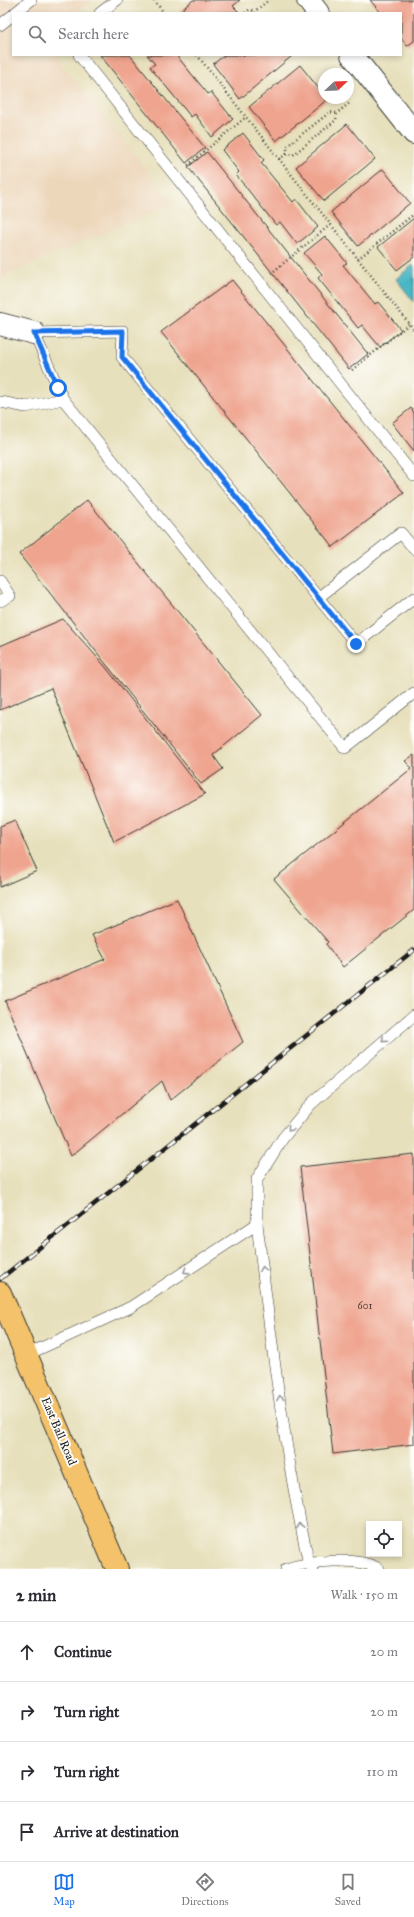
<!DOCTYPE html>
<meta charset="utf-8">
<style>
body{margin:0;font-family:"IM FELL Great Primer",serif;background:#f7f7f7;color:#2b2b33}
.controls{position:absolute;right:12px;bottom:12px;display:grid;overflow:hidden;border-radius:0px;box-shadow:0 2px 6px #0003}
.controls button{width:36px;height:36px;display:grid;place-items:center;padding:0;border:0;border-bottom:1px solid #e1e1e2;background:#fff;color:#2b2b33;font:20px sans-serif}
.compass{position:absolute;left:318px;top:68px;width:36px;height:36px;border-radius:50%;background:#fff;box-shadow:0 2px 6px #0003;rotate:67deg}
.stop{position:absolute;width:12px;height:12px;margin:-9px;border:3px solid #1a73e8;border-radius:50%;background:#fff}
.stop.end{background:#1a73e8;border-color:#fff;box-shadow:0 1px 4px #0008}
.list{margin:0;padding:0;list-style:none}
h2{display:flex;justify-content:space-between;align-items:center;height:52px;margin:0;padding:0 16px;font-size:17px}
h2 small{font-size:13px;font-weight:400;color:#7c7c81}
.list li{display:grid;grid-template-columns:26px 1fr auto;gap:12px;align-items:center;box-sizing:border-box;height:60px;padding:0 16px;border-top:1px solid #e1e1e2}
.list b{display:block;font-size:15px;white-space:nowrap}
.list em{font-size:13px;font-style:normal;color:#7c7c81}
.icon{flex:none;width:22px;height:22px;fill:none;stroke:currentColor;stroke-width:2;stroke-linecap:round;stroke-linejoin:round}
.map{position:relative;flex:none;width:414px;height:1569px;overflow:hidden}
.search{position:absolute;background:#fff;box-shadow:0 2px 6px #0003;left:12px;right:12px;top:12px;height:44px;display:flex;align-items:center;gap:10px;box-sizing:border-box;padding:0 14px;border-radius:0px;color:#7c7c81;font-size:15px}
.sheet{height:292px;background:#fff}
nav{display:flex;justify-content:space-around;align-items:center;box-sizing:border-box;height:56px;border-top:1px solid #e1e1e2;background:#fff;font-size:11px;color:#7c7c81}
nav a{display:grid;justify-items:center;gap:2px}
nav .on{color:#1a73e8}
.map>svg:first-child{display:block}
</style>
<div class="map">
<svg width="414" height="1569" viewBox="0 0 414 1569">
<rect width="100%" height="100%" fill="#fdfcf7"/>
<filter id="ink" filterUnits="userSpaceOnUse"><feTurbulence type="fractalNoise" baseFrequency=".025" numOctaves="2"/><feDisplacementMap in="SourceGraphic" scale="8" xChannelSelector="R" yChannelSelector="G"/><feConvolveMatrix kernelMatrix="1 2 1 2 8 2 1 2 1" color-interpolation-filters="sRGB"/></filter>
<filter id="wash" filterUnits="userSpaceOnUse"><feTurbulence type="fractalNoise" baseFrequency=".012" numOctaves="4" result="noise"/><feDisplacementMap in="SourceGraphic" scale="16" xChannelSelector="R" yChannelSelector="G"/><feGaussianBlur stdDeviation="0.9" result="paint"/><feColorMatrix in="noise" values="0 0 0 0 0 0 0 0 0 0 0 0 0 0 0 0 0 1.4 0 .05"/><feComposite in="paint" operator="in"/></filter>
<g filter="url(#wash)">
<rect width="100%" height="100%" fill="#e7e0bc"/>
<polygon fill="#edd7bb" points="0,0 93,0 76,13 13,13 13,55 55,55 173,203 0,278"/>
<polygon fill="#49b6c5" stroke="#326970" points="413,265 414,267 414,302 396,279"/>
<g id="blocks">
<g fill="#efa48f">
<polygon points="193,0 240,0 233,6 239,12 178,13"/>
<polygon points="370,0 414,0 414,41 407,46 401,38 401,13 381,13"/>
<polygon points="100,55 130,55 205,148 186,163"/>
<polygon points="147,55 176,55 208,94 211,92 233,119 212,137 195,114 191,117 150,67 155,64"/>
<polygon points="225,55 291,55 292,56 240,99 213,64"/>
<polygon points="300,65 324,95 324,98 328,99 276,141 249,107"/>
<polygon points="347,124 375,159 324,201 296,167"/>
<polygon points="243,133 264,160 261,163 293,202 296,199 318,227 297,244 280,222 276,225 236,175 239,172 222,150"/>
<polygon points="207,152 368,354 349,369 188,167"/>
<polygon points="383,169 410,203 358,246 331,212"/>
<polygon points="414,218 414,257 397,270 378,247"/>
<polygon points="325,236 347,263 343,265 375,304 378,302 401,330 380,347 362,325 358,328 318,278 322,274 304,253"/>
<polygon points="232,280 404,493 333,547 161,332"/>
<polygon points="411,408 414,413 414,451 392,423"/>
<polygon points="87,500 262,715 213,755 223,769 201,784 19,554"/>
<polygon points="63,619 104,665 205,794 114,842 51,688 0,710 0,646"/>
<polygon points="414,755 414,910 343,967 326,944 328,942 274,879 412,768 405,761"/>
<polygon points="15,820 37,871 0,887 0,826"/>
<polygon points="177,899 243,1042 170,1100 162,1081 71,1156 5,1001 105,959 92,935"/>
<polygon points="414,1154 414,1444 333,1454 300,1167"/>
</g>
</g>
</g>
<g filter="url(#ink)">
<use href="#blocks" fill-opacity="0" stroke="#3a3934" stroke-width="1"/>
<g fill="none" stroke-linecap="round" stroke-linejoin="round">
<g stroke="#3a3934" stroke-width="12">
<g id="service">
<polyline points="15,13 31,0"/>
<polyline points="100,13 117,0"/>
<polyline points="0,25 13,15"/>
<polyline points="79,55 414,476"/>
<polyline points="1,402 26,407 63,399"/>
<polyline points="0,581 10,596 0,601"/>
<polyline points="319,597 401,533 414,549"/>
<polyline points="414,598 356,644 122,357 123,331 34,333 63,399 345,748 414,693"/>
<polyline points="257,1224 257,1179 283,1138 311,1104 414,1015"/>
<path d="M26 1355 131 1307 257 1224C271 1338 284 1452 309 1564L313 1569"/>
<path d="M286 1569C309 1561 358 1556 379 1569"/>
</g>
</g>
<g stroke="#3a3934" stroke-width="24">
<g id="minor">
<polyline points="308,0 318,13"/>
<polyline points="352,55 414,133"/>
<polyline points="0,324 34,333"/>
</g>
</g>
<g stroke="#3a3934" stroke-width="24">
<polyline id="primary" points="0,1293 117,1569"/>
</g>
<g stroke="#3a3934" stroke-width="2.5" stroke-dasharray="1 3" stroke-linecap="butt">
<polyline points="154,0 164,13"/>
<polyline points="245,13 249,10 255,11"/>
<polyline points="255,13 255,11 269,0"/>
<polyline points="197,55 414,330"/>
<polyline points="287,154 287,146 330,112 337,113 351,102"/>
<polyline points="279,159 287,154 293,155 336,120 337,113"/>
<polyline points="188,165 246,117"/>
<polyline points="358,259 414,214"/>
<polyline points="274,271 330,225"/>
<polyline points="352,370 409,324"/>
</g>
<use href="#service" stroke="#fff" stroke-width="11"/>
<use href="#minor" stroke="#fff" stroke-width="22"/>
<use href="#primary" stroke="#f3c26a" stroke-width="22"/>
<g stroke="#1c1c1c" stroke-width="4.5">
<polyline id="rail" points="0,1279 414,950"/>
</g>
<use href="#rail" stroke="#fdfcf7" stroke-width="3" stroke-dasharray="9" stroke-linecap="butt"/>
</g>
<defs><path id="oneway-chevron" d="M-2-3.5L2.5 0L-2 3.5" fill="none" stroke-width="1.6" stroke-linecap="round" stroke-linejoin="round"/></defs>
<g stroke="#999">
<use href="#oneway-chevron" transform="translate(384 1040) rotate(139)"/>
<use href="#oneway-chevron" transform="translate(290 1129) rotate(129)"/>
<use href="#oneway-chevron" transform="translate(263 1269) rotate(-97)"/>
<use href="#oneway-chevron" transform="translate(186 1271) rotate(147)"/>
<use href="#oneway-chevron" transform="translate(280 1398) rotate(-99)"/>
<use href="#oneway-chevron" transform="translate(300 1526) rotate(-102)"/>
</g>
</g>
<g fill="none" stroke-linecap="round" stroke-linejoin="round" filter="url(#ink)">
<polyline stroke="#1a73e8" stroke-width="5" points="58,388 34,333 123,331 122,357 356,644"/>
</g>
<g text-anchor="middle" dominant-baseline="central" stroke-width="4" stroke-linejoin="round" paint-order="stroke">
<g font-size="10" fill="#513e39">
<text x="365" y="1306">601</text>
</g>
<g font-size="12" fill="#1c1c1c" stroke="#fdfcf7">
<text transform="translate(59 1431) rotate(67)">East Ball Road</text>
</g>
</g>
</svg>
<div class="controls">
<button><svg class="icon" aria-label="locate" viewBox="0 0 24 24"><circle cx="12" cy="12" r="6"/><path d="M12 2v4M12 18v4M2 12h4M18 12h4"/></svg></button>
</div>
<svg class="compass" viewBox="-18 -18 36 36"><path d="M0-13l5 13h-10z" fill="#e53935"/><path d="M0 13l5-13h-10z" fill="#7c7c81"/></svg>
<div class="stop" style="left:58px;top:388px"></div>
<div class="stop end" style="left:356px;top:644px"></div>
<div class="search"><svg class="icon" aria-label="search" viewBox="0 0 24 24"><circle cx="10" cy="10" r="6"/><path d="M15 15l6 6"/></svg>Search here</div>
</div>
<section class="sheet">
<h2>2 min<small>Walk · 150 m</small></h2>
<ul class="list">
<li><svg class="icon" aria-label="ahead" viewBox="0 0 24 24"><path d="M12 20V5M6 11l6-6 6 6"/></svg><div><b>Continue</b></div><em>20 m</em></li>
<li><svg class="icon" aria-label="right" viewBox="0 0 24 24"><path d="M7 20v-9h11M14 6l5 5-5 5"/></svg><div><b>Turn right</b></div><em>20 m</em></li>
<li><svg class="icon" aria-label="right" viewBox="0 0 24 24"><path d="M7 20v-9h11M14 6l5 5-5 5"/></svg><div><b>Turn right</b></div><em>110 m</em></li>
<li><svg class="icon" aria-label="arrive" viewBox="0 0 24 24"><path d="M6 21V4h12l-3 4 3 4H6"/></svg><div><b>Arrive at destination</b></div></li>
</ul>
</section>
<nav>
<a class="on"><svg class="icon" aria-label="map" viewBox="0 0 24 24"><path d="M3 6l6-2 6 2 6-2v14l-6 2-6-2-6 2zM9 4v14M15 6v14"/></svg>Map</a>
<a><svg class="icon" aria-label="directions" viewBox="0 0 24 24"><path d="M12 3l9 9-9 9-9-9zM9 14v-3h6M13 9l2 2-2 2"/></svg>Directions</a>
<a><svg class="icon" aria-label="saved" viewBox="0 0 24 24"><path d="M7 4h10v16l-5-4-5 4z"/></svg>Saved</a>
</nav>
